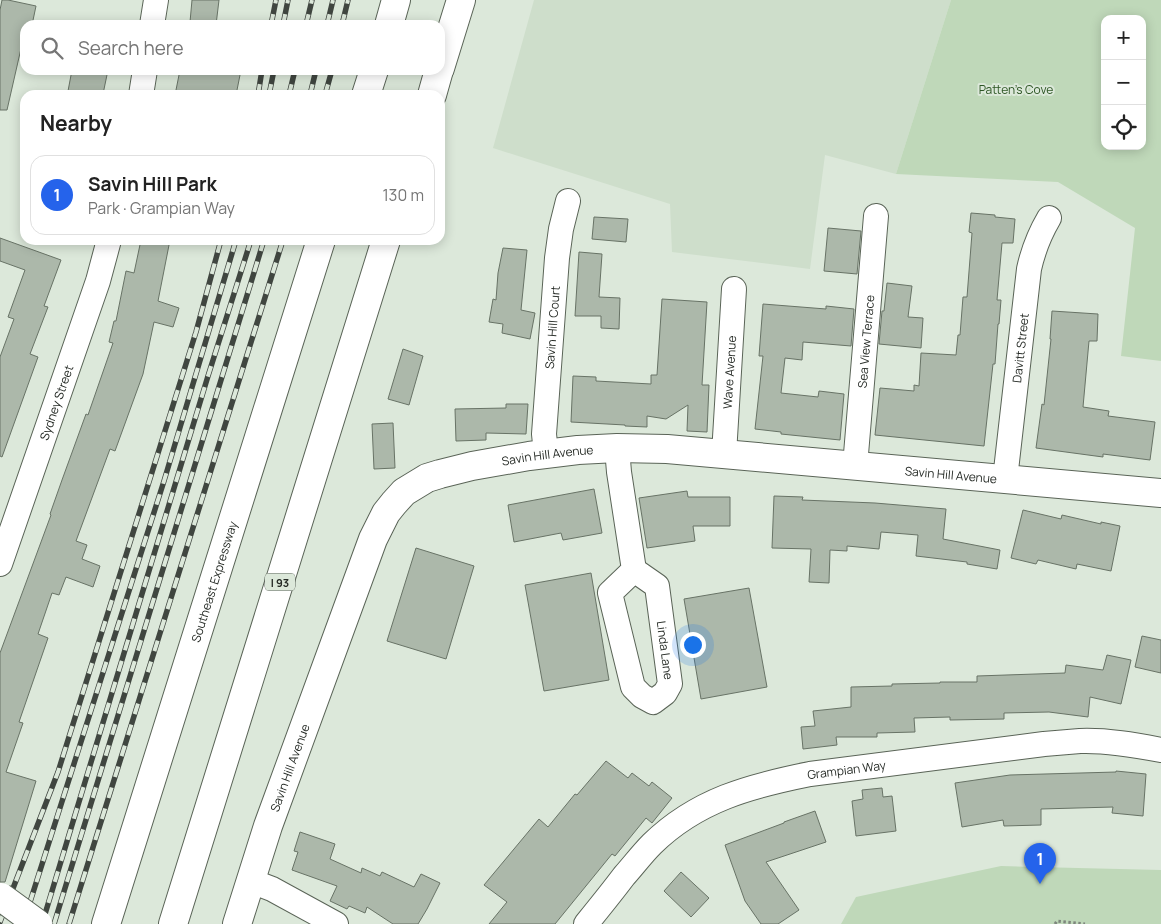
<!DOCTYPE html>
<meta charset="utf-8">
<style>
body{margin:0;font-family:Manrope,sans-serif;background:#f6f6f6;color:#222}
.controls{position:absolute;right:15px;top:15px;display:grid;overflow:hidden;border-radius:10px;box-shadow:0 2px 12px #0003}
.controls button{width:45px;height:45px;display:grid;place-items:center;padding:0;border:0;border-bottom:1px solid #e0e0e0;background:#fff;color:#222;font:25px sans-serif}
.you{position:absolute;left:692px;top:644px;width:18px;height:18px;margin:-12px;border:4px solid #fff;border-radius:50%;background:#1a73e8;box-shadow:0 0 0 8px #1a73e833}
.badge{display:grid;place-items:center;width:32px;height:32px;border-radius:50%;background:#2563eb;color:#fff;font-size:16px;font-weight:700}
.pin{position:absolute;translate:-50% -41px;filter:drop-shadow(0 1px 2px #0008)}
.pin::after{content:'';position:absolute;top:26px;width:18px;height:15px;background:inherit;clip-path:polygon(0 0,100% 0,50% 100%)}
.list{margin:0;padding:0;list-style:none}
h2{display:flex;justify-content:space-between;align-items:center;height:65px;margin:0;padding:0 20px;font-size:21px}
h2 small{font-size:16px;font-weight:400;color:#767676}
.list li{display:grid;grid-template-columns:32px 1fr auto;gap:15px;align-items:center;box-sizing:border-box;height:80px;margin:0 10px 10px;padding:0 10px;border:1px solid #e0e0e0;border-radius:15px}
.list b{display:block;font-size:19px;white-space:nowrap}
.list p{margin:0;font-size:16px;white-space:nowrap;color:#767676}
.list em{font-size:16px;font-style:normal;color:#767676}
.icon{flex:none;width:28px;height:28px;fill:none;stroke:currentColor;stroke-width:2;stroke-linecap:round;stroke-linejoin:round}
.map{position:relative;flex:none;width:1161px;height:924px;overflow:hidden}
.search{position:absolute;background:#fff;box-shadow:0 2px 12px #0003;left:20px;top:20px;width:425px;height:55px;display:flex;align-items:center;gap:12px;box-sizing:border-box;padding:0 18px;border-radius:15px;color:#767676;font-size:19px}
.panel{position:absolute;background:#fff;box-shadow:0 2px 12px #0003;left:20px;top:90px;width:425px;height:155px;border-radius:15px}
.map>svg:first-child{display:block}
</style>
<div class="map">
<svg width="1161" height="924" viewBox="0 0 1161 924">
<rect width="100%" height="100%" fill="#dce8da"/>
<polygon fill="#cedecb" points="534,0 951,0 896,174 825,155 810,269 672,252 670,204 493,148"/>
<g fill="#bfd8b9" fill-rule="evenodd">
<path d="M951 0H1161V361L1121 356 1135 228 1058 182 896 174ZM1105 19H1142V146H1105Z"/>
<polygon points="1001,866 1161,870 1161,924 841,924 856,897"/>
</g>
<g fill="#acb8aa" stroke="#687366">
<polygon points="2,0 8,0 36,6 32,25 25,25 25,31 7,110 0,110 0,10"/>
<polygon points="192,0 219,0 216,25 190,22"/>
<polygon points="72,70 108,70 103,94 88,91 87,95 68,91"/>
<polygon points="180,70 241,70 236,95 175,95"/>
<polygon points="971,213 995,215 995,217 1015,219 1013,243 1002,243 997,300 1001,300 999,324 998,324 995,364 993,364 984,446 875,435 880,388 914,391 914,385 919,386 921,353 956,355 958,335 960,335 963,297 967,297 972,233 969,232"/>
<polygon points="594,217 628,219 626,242 592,239"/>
<polygon points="828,228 861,231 857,274 824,271"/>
<polygon points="0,238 61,260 44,306 48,307 30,354 38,357 2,457 0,456 0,357 14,319 8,317 25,270 0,261"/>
<polygon points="141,240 170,240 158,301 179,308 173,327 154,322 143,374 115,451 110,449 76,541 87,545 82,559 100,566 93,587 66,577 59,595 52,593 38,634 48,638 19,722 23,723 6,772 36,781 5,882 0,882 0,653 51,515 50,514 62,480 86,414 88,415 113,343 109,342 114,321 116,321 126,271 134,273"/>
<polygon points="503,248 527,250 521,310 535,313 530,339 502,333 503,324 489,322 493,299 496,300 498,273"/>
<polygon points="579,252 602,254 599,297 620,298 619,329 601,328 601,316 575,316"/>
<polygon points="887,283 912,286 908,317 923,318 921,348 879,344 882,311 884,311"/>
<polygon points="662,299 707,302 702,385 709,385 707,432 687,431 688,405 666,419 647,416 647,427 625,426 625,425 571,422 573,376 596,377 596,381 651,384 651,375 657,375"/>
<polygon points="763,304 826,309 826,306 854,309 851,346 803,342 802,360 785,358 781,393 818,397 819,391 844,394 840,440 781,434 781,432 755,429 763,356 759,356"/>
<polygon points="1052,311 1098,314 1097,341 1089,341 1083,407 1109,411 1108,416 1155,422 1150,460 1103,454 1103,457 1036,448 1042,404 1044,405 1051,339 1050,339"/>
<polygon points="403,349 423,356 409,405 388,399"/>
<polygon points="506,404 528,404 526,434 486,433 486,440 456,441 455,409 506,408"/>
<polygon points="393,423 395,468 374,469 372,424"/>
<polygon points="594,489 602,533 563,540 561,533 514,542 508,505"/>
<polygon points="687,491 688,497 730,497 730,526 693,526 695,541 647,548 639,498"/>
<polygon points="774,496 803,497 802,500 875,503 946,509 943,539 1000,550 997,569 967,564 967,562 916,556 918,535 881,532 879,549 847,546 847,551 830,550 829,583 809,582 811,549 772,548"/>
<polygon points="1023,510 1061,519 1062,515 1101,524 1101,522 1120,526 1111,571 1077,564 1076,569 1038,560 1036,564 1011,558"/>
<polygon points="416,548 474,566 446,659 387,641"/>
<polygon points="591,573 609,680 544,691 525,585"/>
<polygon points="749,588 767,687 701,699 684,599"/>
<polygon points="1142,636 1161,640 1161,673 1135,667"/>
<polygon points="1107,655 1131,660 1121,704 1090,697 1088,717 1049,712 1004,713 1004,719 950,720 950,717 914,718 915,732 877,733 877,737 836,737 837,745 803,749 801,727 815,726 813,711 851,707 851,687 892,686 892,684 940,683 940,682 977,682 977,676 1065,673 1066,665 1103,670"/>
<polygon points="606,761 628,778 632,773 649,786 652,782 672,798 652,823 646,818 615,856 612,854 555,924 489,924 507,902 484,885 539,819 548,827 575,794 577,795"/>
<polygon points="1116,771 1146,774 1143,816 1112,813 1113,807 1041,809 1041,825 1004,826 1003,820 962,827 955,783 1010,775 1116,772"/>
<polygon points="882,788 883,797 892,796 896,831 856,836 852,801 863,799 862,790"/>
<polygon points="815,811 826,842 766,862 799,910 778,924 761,924 745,901 725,845 784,823 784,822"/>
<polygon points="300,832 335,844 330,859 361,873 362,868 380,876 382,872 414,887 421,874 440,883 427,909 418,924 393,924 367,907 365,913 349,906 347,909 330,901 337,886 292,870 298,852 294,851"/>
<polygon points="681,872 709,898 691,917 664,891"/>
</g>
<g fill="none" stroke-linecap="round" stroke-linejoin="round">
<g stroke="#5a6457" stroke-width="26">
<g id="minor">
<polyline points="152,25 156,0"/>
<polyline points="141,95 145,70"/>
<path id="s1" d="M617 448 619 472 634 570 657 586 670 684 665 693 653 702 642 696 633 687 610 593 634 570"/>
<path id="s2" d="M546 453 544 434 557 258 561 229 568 201"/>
<path id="s3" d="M724 454 734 289"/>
<path id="s4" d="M855 466 876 216"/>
<path id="s5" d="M1005 479 1029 269C1033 251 1039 235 1049 218"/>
<path id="s6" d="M0 564 98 281 109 240"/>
<polyline points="251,881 272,889 336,924"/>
<path id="s7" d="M586 924C599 908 612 892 624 876 633 866 642 854 652 844 697 800 750 786 810 774L1044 744C1056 743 1068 742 1080 741 1107 740 1135 745 1161 750"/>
</g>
</g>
<g stroke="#5a6457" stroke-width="30">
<g id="tertiary">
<path id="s8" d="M237 924 268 826 373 539 386 513 394 503 404 492 427 478 440 474 472 466 529 456 578 450 617 448 667 449 1161 493"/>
</g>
</g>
<g stroke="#5a6457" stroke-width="30">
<g id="motorway">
<polyline points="389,25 396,0"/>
<polyline points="440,68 461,0"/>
<polyline points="366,95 374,70"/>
<polyline points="432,95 439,70"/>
<path id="s9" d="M106 924 321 240"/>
<polyline points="173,924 386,240"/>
</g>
</g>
<polyline stroke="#7e877d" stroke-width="3" stroke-dasharray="2.5 2.5" stroke-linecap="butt" points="1055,924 1057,921 1085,924"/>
<use href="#minor" stroke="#fff" stroke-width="24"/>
<use href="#tertiary" stroke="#fff" stroke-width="28"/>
<use href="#motorway" stroke="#fff" stroke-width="28"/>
<g stroke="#404640" stroke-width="5.5">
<g id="rail">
<polyline points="271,25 276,0"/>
<polyline points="283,25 288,0"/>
<polyline points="306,25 312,0"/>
<polyline points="327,25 333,0"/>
<polyline points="342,25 348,0"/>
<polyline points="258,95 262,70"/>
<polyline points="269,95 274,70"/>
<polyline points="289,95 295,70"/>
<polyline points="310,95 316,70"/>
<polyline points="325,95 332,70"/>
<polyline points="0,922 58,772 196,332 221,240"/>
<polyline points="23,924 164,481 236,240"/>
<polyline points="42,924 208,376 251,240"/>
<polyline points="54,924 264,240"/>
<polyline points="69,924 283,240"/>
</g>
</g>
<use href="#rail" stroke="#dce8da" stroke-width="4" stroke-dasharray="11" stroke-linecap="butt"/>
<g stroke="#5a6457" stroke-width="30" stroke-linecap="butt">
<polyline id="tertiary-bridge" points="1,897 38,924"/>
</g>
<use href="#tertiary-bridge" stroke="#fff" stroke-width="28"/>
</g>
<g text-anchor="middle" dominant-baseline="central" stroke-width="4" stroke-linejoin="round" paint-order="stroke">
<rect fill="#dce8da" stroke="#5d645c" stroke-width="1" x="265" y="573.5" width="30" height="17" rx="4"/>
<g font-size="11" font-weight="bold" fill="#262b26">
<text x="280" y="582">I 93</text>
</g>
<g font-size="12" fill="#2d5624" stroke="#dce8da">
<text x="1016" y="89">Patten's Cove</text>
</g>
<g font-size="12" fill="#262b26" stroke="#dce8da">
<text stroke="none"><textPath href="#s2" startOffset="126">Savin Hill Court</textPath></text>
<text stroke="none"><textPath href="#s4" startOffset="125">Sea View Terrace</textPath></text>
<text stroke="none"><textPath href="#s5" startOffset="132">Davitt Street</textPath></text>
<text stroke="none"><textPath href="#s3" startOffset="82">Wave Avenue</textPath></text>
<text stroke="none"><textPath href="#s6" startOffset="171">Sydney Street</textPath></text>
<text stroke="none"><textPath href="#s8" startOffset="615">Savin Hill Avenue</textPath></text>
<text stroke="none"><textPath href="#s8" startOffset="1020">Savin Hill Avenue</textPath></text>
<text stroke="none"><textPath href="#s9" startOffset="359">Southeast Expressway</textPath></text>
<text stroke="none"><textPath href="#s1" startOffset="216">Linda Lane</textPath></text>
<text stroke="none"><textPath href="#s8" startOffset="165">Savin Hill Avenue</textPath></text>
<text stroke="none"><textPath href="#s7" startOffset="316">Grampian Way</textPath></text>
</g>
</g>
</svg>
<div class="controls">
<button>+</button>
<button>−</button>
<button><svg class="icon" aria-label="locate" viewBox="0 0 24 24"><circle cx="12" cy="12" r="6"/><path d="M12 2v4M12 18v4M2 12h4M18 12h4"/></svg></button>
</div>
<div class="you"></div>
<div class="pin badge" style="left:1040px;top:884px">1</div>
<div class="search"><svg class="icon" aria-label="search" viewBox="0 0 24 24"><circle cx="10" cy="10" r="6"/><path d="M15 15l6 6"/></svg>Search here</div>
<section class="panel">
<h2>Nearby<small></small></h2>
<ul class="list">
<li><span class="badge">1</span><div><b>Savin Hill Park</b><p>Park · Grampian Way</p></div><em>130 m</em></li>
</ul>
</section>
</div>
